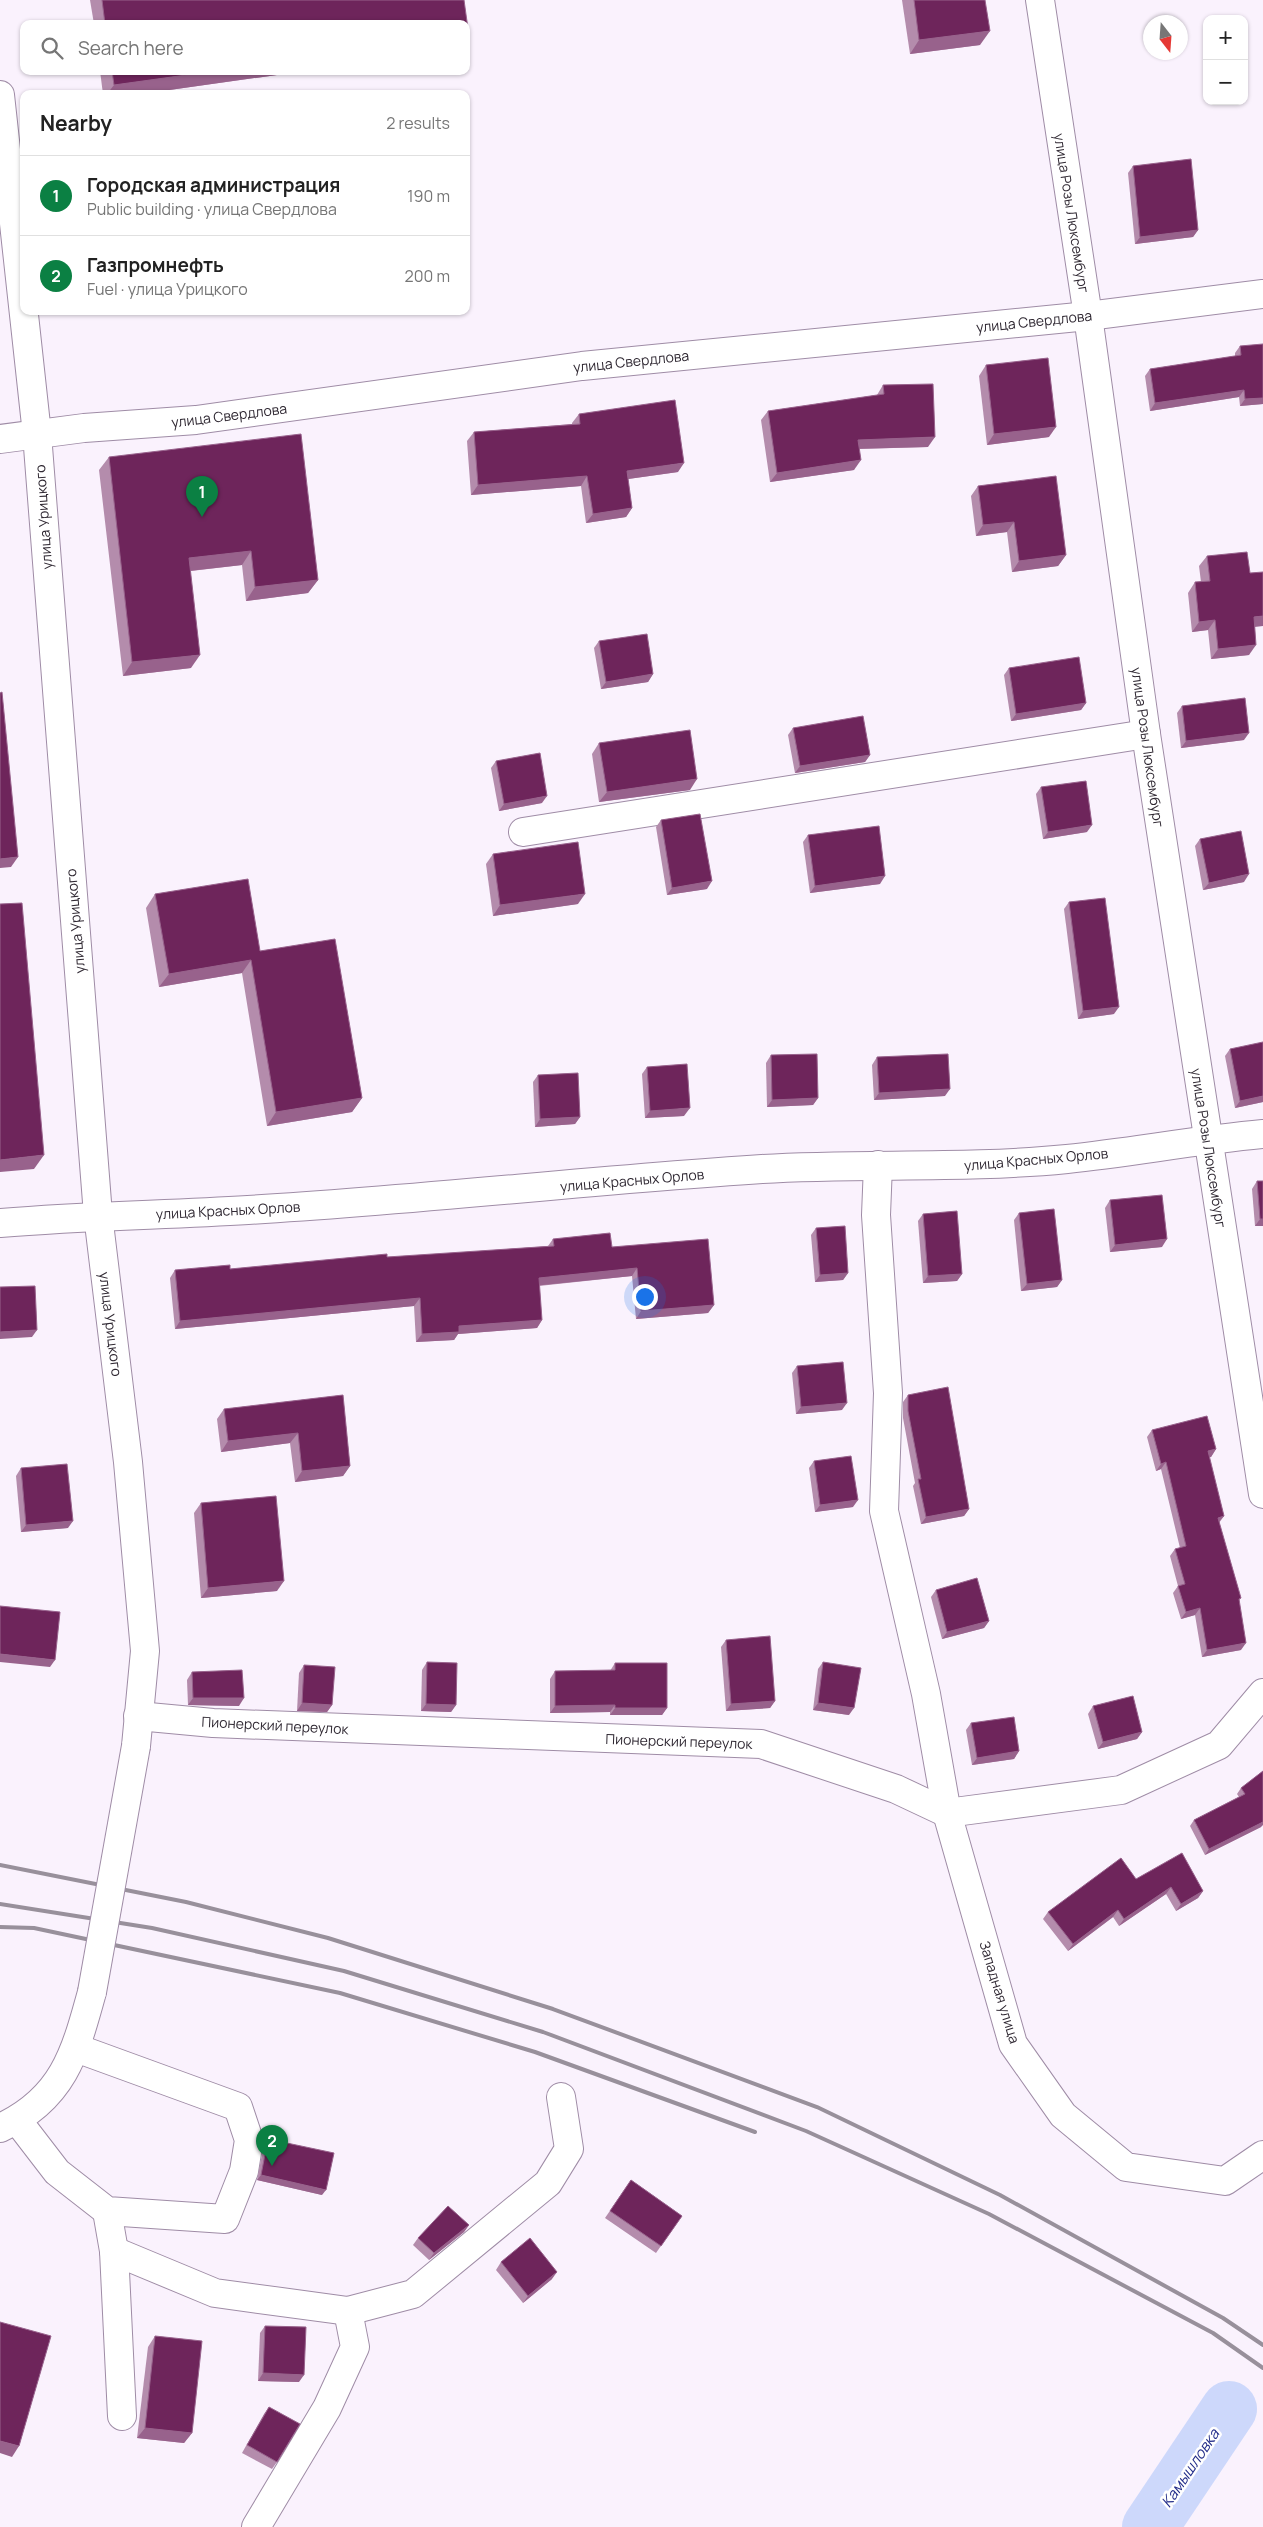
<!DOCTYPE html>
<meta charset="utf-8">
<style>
body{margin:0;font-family:Manrope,sans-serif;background:#f2f2f2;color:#222}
.controls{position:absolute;right:15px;top:15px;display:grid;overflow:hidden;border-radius:10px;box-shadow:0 1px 4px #0004}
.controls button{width:45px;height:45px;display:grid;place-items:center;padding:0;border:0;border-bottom:1px solid #e0e0e0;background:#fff;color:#222;font:25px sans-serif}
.compass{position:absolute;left:1143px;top:15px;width:45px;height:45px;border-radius:50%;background:#fff;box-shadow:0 1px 4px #0004;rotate:163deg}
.you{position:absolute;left:644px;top:1296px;width:18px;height:18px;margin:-12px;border:4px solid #fff;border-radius:50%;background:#1a73e8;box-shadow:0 0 0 8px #1a73e833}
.badge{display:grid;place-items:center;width:32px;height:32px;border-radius:50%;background:#0b8043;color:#fff;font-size:16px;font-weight:700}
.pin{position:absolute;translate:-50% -41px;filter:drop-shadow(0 1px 2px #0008)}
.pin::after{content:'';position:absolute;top:26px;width:18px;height:15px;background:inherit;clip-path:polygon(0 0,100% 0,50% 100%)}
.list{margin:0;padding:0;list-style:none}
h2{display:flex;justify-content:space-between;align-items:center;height:65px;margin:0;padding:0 20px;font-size:21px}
h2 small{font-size:16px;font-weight:400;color:#767676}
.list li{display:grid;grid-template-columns:32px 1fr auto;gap:15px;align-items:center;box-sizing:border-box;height:80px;padding:0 20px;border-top:1px solid #e0e0e0}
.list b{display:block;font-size:19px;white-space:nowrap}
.list p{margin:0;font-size:16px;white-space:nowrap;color:#767676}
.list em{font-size:16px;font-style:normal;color:#767676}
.icon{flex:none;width:28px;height:28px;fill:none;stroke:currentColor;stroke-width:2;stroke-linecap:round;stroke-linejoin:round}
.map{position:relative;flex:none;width:1263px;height:2527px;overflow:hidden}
.search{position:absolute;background:#fff;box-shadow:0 1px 4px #0004;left:20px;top:20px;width:450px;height:55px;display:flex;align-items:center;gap:12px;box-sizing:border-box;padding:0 18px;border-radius:10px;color:#767676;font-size:19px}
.panel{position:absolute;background:#fff;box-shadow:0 1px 4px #0004;left:20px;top:90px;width:450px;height:225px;border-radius:10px}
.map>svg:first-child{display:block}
</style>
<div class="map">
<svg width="1263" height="2527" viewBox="0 0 1263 2527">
<rect width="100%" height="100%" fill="#faf2fd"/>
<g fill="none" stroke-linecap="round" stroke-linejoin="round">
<polyline stroke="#cdd8fb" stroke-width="56" points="1150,2527 1229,2409"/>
<g stroke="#9f8ca6" stroke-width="30">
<g id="minor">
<polyline points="1040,0 1088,316 1146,734 1263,1494"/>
<polyline points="523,832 1146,734"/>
<polyline points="878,1165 876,1215 888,1393 884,1511 926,1694 947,1813 1013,2044 1063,2115 1126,2167 1225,2181 1263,2155"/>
<path d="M0 1223C83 1216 165 1215 248 1210 420 1200 590 1180 762 1169 864 1163 966 1169 1067 1159 1133 1152 1197 1140 1263 1134"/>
<polyline points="138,1716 213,1723 761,1744 896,1789 947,1813 1121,1790 1219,1745 1263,1693"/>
<polyline points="17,2120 57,2172 107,2211 225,2219 244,2171 249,2140 238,2107 76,2048"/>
<polyline points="107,2211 114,2251 122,2416"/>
<polyline points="114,2251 215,2293 348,2311 413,2294 548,2183 569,2149 561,2097"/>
<polyline points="256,2527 327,2408 355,2347 348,2311"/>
</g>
</g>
<g stroke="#9f8ca6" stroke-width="30">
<g id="major">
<polyline points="0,95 37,434 98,1215 128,1462 145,1651 136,1746"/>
<polyline points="0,439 84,428 196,420 582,366 1088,316 1263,294"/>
<path d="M0 2128C63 2099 75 2054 92 1992"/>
</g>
</g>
<use href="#minor" stroke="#fff" stroke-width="28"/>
<use href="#major" stroke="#fff" stroke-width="28"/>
<g stroke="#98909b" stroke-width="4">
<polyline points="0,1865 186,1902 328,1938 553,2009 817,2107 1000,2195 1223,2318 1263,2345"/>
<polyline points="0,1904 152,1928 344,1971 543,2032 806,2131 989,2214 1213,2333 1263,2368"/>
<polyline points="0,1927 34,1928 340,1993 535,2052 755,2132"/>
</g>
<g stroke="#9f8ca6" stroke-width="30" stroke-linecap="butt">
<polyline id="major-bridge" points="92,1992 136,1746"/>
</g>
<use href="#major-bridge" stroke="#fff" stroke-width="28"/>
</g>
<g fill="#b48cac">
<polygon points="90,0 464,0 466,24 94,24"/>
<polygon points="902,0 985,0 980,45 910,54"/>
<polygon points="100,71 305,71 141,94 103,94"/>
<polygon points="1133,166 1198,230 1193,237 1135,244 1128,173"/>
<polygon points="1240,346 1263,404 1240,406 1239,397 1150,411 1145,376 1150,369 1235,356 1235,353"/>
<polygon points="986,365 1049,437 987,445 979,376"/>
<polygon points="883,385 928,447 859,449 854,470 770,482 761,420 768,411 877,395"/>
<polygon points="579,414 678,472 628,479 632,508 626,517 586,523 581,486 471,495 467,441 474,432 572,424 572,423"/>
<polygon points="109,457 318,580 308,593 246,601 242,565 191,571 191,668 123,676 99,470"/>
<polygon points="978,486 1066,555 1058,566 1012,572 1007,532 976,536 971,496"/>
<polygon points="1207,556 1255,627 1249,655 1211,659 1208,630 1192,632 1188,593 1195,582 1201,582 1199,566"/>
<polygon points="599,641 653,674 648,682 601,689 594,648"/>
<polygon points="1009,668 1086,703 1081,710 1011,721 1004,675"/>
<polygon points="1182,706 1244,740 1181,748 1177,713"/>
<polygon points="793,728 870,755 865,762 795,773 788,735"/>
<polygon points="599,743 690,790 599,802 592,754"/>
<polygon points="496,761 542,803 499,811 491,768"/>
<polygon points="1041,787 1087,832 1043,839 1036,794"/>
<polygon points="661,820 707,889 667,895 656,827"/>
<polygon points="808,835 880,884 810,893 803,842"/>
<polygon points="1200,839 1244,882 1203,890 1195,846"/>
<polygon points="493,854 578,904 493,916 486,864"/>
<polygon points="155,894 260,951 362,1098 352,1112 267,1126 242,973 159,987 146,908"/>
<polygon points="1069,902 1114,1014 1078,1019 1064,909"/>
<polygon points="1230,1049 1263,1102 1235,1108 1225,1056"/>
<polygon points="771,1055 818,1098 813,1105 767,1107 766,1063"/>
<polygon points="877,1057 945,1096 874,1100 872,1065"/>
<polygon points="647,1067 684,1116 645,1118 642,1074"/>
<polygon points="538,1075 580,1117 575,1124 535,1127 533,1082"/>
<polygon points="1257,1181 1263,1181 1263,1226 1255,1226 1252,1189"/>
<polygon points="1110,1200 1162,1247 1110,1252 1105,1208"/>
<polygon points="1019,1213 1062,1280 1057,1287 1021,1291 1014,1220"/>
<polygon points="923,1214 962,1274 957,1281 923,1283 918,1221"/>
<polygon points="816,1228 848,1273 843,1280 815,1282 811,1235"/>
<polygon points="553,1239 612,1247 714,1305 708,1313 636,1319 632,1276 539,1286 542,1320 537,1328 458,1334 454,1340 416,1342 414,1306 175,1329 170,1278 175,1270 230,1269 548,1246"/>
<polygon points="797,1366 842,1410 796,1414 792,1373"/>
<polygon points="343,1395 350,1466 343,1476 295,1482 290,1443 221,1452 217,1419 224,1409"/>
<polygon points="908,1395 969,1509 964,1516 921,1524 913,1486 915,1483 903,1418 903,1402"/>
<polygon points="1152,1430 1216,1449 1211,1457 1209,1457 1224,1516 1219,1523 1241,1598 1239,1600 1241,1650 1202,1657 1195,1615 1181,1619 1173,1593 1178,1586 1170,1556 1175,1549 1180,1548 1161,1469 1156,1471 1147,1437"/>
<polygon points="814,1461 853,1507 815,1512 809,1468"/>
<polygon points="21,1468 68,1528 21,1532 16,1476"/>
<polygon points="201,1503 277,1591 201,1598 194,1513"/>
<polygon points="936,1590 989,1621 984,1628 942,1639 931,1597"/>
<polygon points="726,1640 775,1701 770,1708 726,1711 721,1647"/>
<polygon points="427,1662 456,1705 451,1712 421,1711 422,1670"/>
<polygon points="823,1662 849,1715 813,1710 818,1669"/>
<polygon points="615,1663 667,1708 662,1715 610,1715 610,1712 550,1713 550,1679 555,1671 610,1671"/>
<polygon points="304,1665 332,1705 327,1712 297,1711 299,1673"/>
<polygon points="192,1672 239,1706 188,1705 187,1680"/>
<polygon points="1093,1706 1142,1732 1137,1739 1098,1749 1088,1714"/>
<polygon points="971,1723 1019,1751 1014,1759 972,1765 966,1730"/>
<polygon points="1263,1771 1261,1827 1205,1855 1190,1826 1194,1820 1239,1797 1237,1794 1241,1788"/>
<polygon points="1136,1879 1203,1891 1198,1898 1176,1911 1166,1894 1119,1926 1113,1917 1068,1951 1043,1919 1048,1912"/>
<polygon points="268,2139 322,2195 257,2180 264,2144"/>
<polygon points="631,2180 682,2216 656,2253 605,2218"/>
<polygon points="469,2225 464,2232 429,2260 413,2245 418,2238"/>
<polygon points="501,2262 552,2279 523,2303 496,2270"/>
<polygon points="265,2326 299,2382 258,2381 260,2333"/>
<polygon points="155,2336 192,2433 184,2443 137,2438 148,2347"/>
<polygon points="269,2407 277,2462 272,2469 242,2453 264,2414"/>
</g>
<g fill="#98628c">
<polygon points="990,31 980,45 910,54 919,40"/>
<polygon points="215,71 305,71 141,94 107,94 114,85"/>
<polygon points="1198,230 1193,237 1135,244 1140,237"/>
<polygon points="1244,390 1239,397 1150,411 1155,403"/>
<polygon points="1263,398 1263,404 1240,406 1245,399"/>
<polygon points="1056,427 1049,437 987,445 994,434"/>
<polygon points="935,437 928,447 851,449 858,440"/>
<polygon points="861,460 854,470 770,482 777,473"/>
<polygon points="684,463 678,472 621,480 627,471"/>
<polygon points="587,476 581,486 471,495 478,485"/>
<polygon points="632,508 626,517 586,523 593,514"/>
<polygon points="1014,522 1007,532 976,536 983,525"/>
<polygon points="251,551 242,565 180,572 189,558"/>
<polygon points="1066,555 1058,566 1012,572 1019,561"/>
<polygon points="318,580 308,593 246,601 255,587"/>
<polygon points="1263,616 1263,626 1246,628 1254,617"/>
<polygon points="1215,620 1208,630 1192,632 1199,622"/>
<polygon points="1256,645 1249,655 1211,659 1218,649"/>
<polygon points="200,655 191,668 123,676 132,662"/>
<polygon points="653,674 648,682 601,689 606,682"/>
<polygon points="1086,703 1081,710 1011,721 1016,714"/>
<polygon points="1249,733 1244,740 1181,748 1186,741"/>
<polygon points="870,755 865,762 795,773 800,766"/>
<polygon points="697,779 690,790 599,802 607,792"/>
<polygon points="547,796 542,803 499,811 504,804"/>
<polygon points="1092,825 1087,832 1043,839 1048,832"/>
<polygon points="18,857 11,867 0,868 0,859"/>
<polygon points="1249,874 1244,882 1203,890 1209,883"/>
<polygon points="885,876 880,884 810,893 815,886"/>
<polygon points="712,881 707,889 667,895 672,888"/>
<polygon points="585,894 578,904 493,916 500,905"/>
<polygon points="251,960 242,973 159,987 169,974"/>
<polygon points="1119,1007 1114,1014 1078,1019 1083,1011"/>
<polygon points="950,1089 945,1096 874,1100 879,1093"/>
<polygon points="1263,1096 1263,1102 1235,1108 1240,1101"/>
<polygon points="362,1098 352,1112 267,1126 276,1112"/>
<polygon points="818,1098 813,1105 767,1107 772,1100"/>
<polygon points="690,1108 684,1116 645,1118 650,1111"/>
<polygon points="580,1117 575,1124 535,1127 540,1119"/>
<polygon points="44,1155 34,1169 0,1172 0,1160"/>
<polygon points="1260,1219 1263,1219 1263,1226 1255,1226"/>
<polygon points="1167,1239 1162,1247 1110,1252 1115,1245"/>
<polygon points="637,1268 632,1276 533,1286 539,1278"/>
<polygon points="848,1273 843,1280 815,1282 820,1275"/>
<polygon points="962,1274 957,1281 923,1283 928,1276"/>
<polygon points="1062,1280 1057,1287 1021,1291 1027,1284"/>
<polygon points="420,1298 414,1306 175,1329 180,1321"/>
<polygon points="714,1305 708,1313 636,1319 641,1311"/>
<polygon points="542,1320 537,1328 458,1334 454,1340 416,1342 422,1334 459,1326"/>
<polygon points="37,1330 32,1337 0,1339 0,1332"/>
<polygon points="847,1403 842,1410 796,1414 801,1407"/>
<polygon points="298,1433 290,1443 221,1452 228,1441"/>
<polygon points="1216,1449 1211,1457 1203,1459 1208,1451"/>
<polygon points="1166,1462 1161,1469 1156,1471 1161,1464"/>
<polygon points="350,1466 343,1476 295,1482 302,1471"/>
<polygon points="858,1500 853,1507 815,1512 820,1505"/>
<polygon points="969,1509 964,1516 921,1524 926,1517"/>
<polygon points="1224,1516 1218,1523 1218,1518"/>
<polygon points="73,1521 68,1528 21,1532 26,1525"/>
<polygon points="284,1581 277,1591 201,1598 208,1588"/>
<polygon points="1200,1608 1195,1615 1181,1619 1186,1612"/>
<polygon points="989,1621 984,1628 942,1639 947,1632"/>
<polygon points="1246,1643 1241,1650 1202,1657 1207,1650"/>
<polygon points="0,1654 55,1660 50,1667 0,1662"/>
<polygon points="193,1698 244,1698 239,1706 188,1705"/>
<polygon points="775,1701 770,1708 726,1711 731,1704"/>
<polygon points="302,1703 332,1705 327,1712 297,1711"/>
<polygon points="818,1703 854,1708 849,1715 813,1710"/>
<polygon points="426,1704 456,1705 451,1712 421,1711"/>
<polygon points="615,1705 610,1712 550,1713 555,1706"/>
<polygon points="615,1708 667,1708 662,1715 610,1715"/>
<polygon points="1142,1732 1137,1739 1098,1749 1103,1742"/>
<polygon points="1019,1751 1014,1759 972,1765 977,1758"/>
<polygon points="1263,1822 1263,1825 1261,1827 1205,1855 1209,1849"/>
<polygon points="1171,1887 1166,1894 1119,1926 1124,1919"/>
<polygon points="1203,1891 1198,1898 1176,1911 1181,1904"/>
<polygon points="1118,1910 1113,1917 1068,1951 1073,1944"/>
<polygon points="261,2175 326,2190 322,2195 257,2180"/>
<polygon points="469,2225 464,2232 429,2260 434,2253"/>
<polygon points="557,2272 552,2279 523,2303 528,2296"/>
<polygon points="263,2373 304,2375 299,2382 258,2381"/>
<polygon points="145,2428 192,2433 184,2443 137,2438"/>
<polygon points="0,2441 19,2446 12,2457 0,2453"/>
</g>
<g fill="#6e255b" stroke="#98628c">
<polygon points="102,0 464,0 469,36 466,37 466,24 105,24"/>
<polygon points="914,0 985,0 990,31 919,40"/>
<polygon points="112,71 215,71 114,85"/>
<polygon points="1191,159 1198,230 1140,237 1133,166"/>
<polygon points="1263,344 1263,398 1245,399 1244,390 1155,403 1150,369 1241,355 1240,346"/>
<polygon points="1048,358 1056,427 994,434 986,365"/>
<polygon points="933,384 935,437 858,440 861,460 777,473 768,411 884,394 883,385"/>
<polygon points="675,400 684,463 627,471 632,508 593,514 587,476 478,485 474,432 580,424 579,414"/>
<polygon points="301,434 318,580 255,587 251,551 189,558 200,655 132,662 109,457"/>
<polygon points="1056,476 1066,555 1019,561 1014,522 983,525 978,486"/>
<polygon points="1247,552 1250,573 1263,572 1263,616 1254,617 1256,645 1218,649 1215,620 1199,622 1195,582 1210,581 1207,556"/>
<polygon points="647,634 653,674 606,682 599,641"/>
<polygon points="1079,657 1086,703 1016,714 1009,668"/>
<polygon points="2,692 18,857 0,859 0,693"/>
<polygon points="1245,698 1249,733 1186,741 1182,706"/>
<polygon points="863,716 870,755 800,766 793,728"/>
<polygon points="690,730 697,779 607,792 599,743"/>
<polygon points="540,753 547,796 504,804 496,761"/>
<polygon points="1086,781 1092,825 1048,832 1041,787"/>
<polygon points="700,814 712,881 672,888 661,820"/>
<polygon points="879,826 885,876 815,886 808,835"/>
<polygon points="1241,831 1249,874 1209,883 1200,839"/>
<polygon points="578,842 585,894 500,905 493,854"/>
<polygon points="248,879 260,951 335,939 362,1098 276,1112 251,960 169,974 155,894"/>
<polygon points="1105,898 1119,1007 1083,1011 1069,902"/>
<polygon points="22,903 44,1155 0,1160 0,904"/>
<polygon points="1263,1042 1263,1096 1240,1101 1230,1049"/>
<polygon points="817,1054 818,1098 772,1100 771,1055"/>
<polygon points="948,1054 950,1089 879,1093 877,1057"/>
<polygon points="687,1064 690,1108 650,1111 647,1067"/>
<polygon points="578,1073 580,1117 540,1119 538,1075"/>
<polygon points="1257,1181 1263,1181 1263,1219 1260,1219"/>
<polygon points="1162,1195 1167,1239 1115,1245 1110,1200"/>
<polygon points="1054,1209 1062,1280 1027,1284 1019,1213"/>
<polygon points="957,1211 962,1274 928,1276 923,1214"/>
<polygon points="845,1226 848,1273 820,1275 816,1228"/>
<polygon points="610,1233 612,1247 708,1239 714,1305 641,1311 637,1268 539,1278 542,1320 459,1326 459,1332 422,1334 420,1298 180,1321 175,1270 230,1265 230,1269 387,1254 387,1257 554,1246 553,1239"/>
<polygon points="35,1286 37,1330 0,1332 0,1287"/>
<polygon points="843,1362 847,1403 801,1407 797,1366"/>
<polygon points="948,1387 969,1509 926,1517 918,1479 921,1479 908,1411 908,1395"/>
<polygon points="343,1395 350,1466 302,1471 298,1433 228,1441 224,1409"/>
<polygon points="1207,1416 1216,1449 1208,1451 1224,1516 1218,1518 1241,1598 1239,1599 1246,1643 1207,1650 1200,1608 1186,1612 1178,1586 1185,1584 1175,1549 1186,1546 1166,1462 1161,1464 1152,1430"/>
<polygon points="851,1456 858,1500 820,1505 814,1461"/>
<polygon points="67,1464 73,1521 26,1525 21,1468"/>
<polygon points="276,1496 284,1581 208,1588 201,1503"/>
<polygon points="977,1578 989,1621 947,1632 936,1590"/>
<polygon points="0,1606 60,1612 55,1660 0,1654"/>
<polygon points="770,1636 775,1701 731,1704 726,1640"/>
<polygon points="427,1662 457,1663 456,1705 426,1704"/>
<polygon points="823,1662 861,1668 854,1708 818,1703"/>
<polygon points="615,1663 667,1663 667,1708 615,1708 615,1705 555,1706 555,1671 615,1670"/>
<polygon points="304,1665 335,1667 332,1705 302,1703"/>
<polygon points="242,1670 244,1698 193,1698 192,1672"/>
<polygon points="1133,1696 1142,1732 1103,1742 1093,1706"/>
<polygon points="1014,1717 1019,1751 977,1758 971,1723"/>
<polygon points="1263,1771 1263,1822 1209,1849 1194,1820 1245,1794 1241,1788"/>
<polygon points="1182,1853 1203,1891 1181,1904 1171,1887 1124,1919 1118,1910 1073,1944 1048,1912 1121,1858 1136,1879"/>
<polygon points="268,2139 334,2153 326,2190 261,2175"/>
<polygon points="631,2180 682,2216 661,2246 610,2211"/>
<polygon points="448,2206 469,2225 434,2253 418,2238"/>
<polygon points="530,2238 557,2272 528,2296 501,2262"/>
<polygon points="0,2322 51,2336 19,2446 0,2441"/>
<polygon points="265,2326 306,2327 304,2375 263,2373"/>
<polygon points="155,2336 202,2341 192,2433 145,2428"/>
<polygon points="269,2407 300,2424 277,2462 247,2445"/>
</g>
<g text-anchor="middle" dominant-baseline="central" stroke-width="5" stroke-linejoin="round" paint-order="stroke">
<g font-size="14" fill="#302933" stroke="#fff">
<text transform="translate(1072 213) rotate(81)">улица Розы Люксембург</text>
<text transform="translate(1034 321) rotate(-6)">улица Свердлова</text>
<text transform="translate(631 361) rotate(-6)">улица Свердлова</text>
<text transform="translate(229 415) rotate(-7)">улица Свердлова</text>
<text transform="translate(43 517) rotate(-94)">улица Урицкого</text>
<text transform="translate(1148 747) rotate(82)">улица Розы Люксембург</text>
<text transform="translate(75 921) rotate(-95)">улица Урицкого</text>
<text transform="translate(1209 1148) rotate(81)">улица Розы Люксембург</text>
<text transform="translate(1036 1159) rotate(-5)">улица Красных Орлов</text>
<text transform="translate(632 1180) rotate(-5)">улица Красных Орлов</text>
<text transform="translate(228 1210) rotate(-3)">улица Красных Орлов</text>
<text transform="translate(111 1324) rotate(83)">улица Урицкого</text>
<text transform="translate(275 1725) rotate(3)">Пионерский переулок</text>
<text transform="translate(679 1741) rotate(2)">Пионерский переулок</text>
<text transform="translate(1000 1992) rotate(73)">Западная улица</text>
</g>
<g font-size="15" font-style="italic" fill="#222c89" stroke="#fff">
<text transform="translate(1190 2468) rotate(-56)">Камышловка</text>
</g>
</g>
</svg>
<div class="controls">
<button>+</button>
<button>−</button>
</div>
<svg class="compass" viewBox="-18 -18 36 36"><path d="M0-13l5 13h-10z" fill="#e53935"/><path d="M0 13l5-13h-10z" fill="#767676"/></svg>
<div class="you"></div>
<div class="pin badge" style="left:202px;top:517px">1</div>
<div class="pin badge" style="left:272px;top:2166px">2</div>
<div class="search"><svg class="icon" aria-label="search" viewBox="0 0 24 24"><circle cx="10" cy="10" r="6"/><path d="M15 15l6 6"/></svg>Search here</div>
<section class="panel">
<h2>Nearby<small>2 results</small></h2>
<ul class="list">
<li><span class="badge">1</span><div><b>Городская администрация</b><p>Public building · улица Свердлова</p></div><em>190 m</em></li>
<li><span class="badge">2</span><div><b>Газпромнефть</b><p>Fuel · улица Урицкого</p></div><em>200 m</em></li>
</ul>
</section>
</div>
